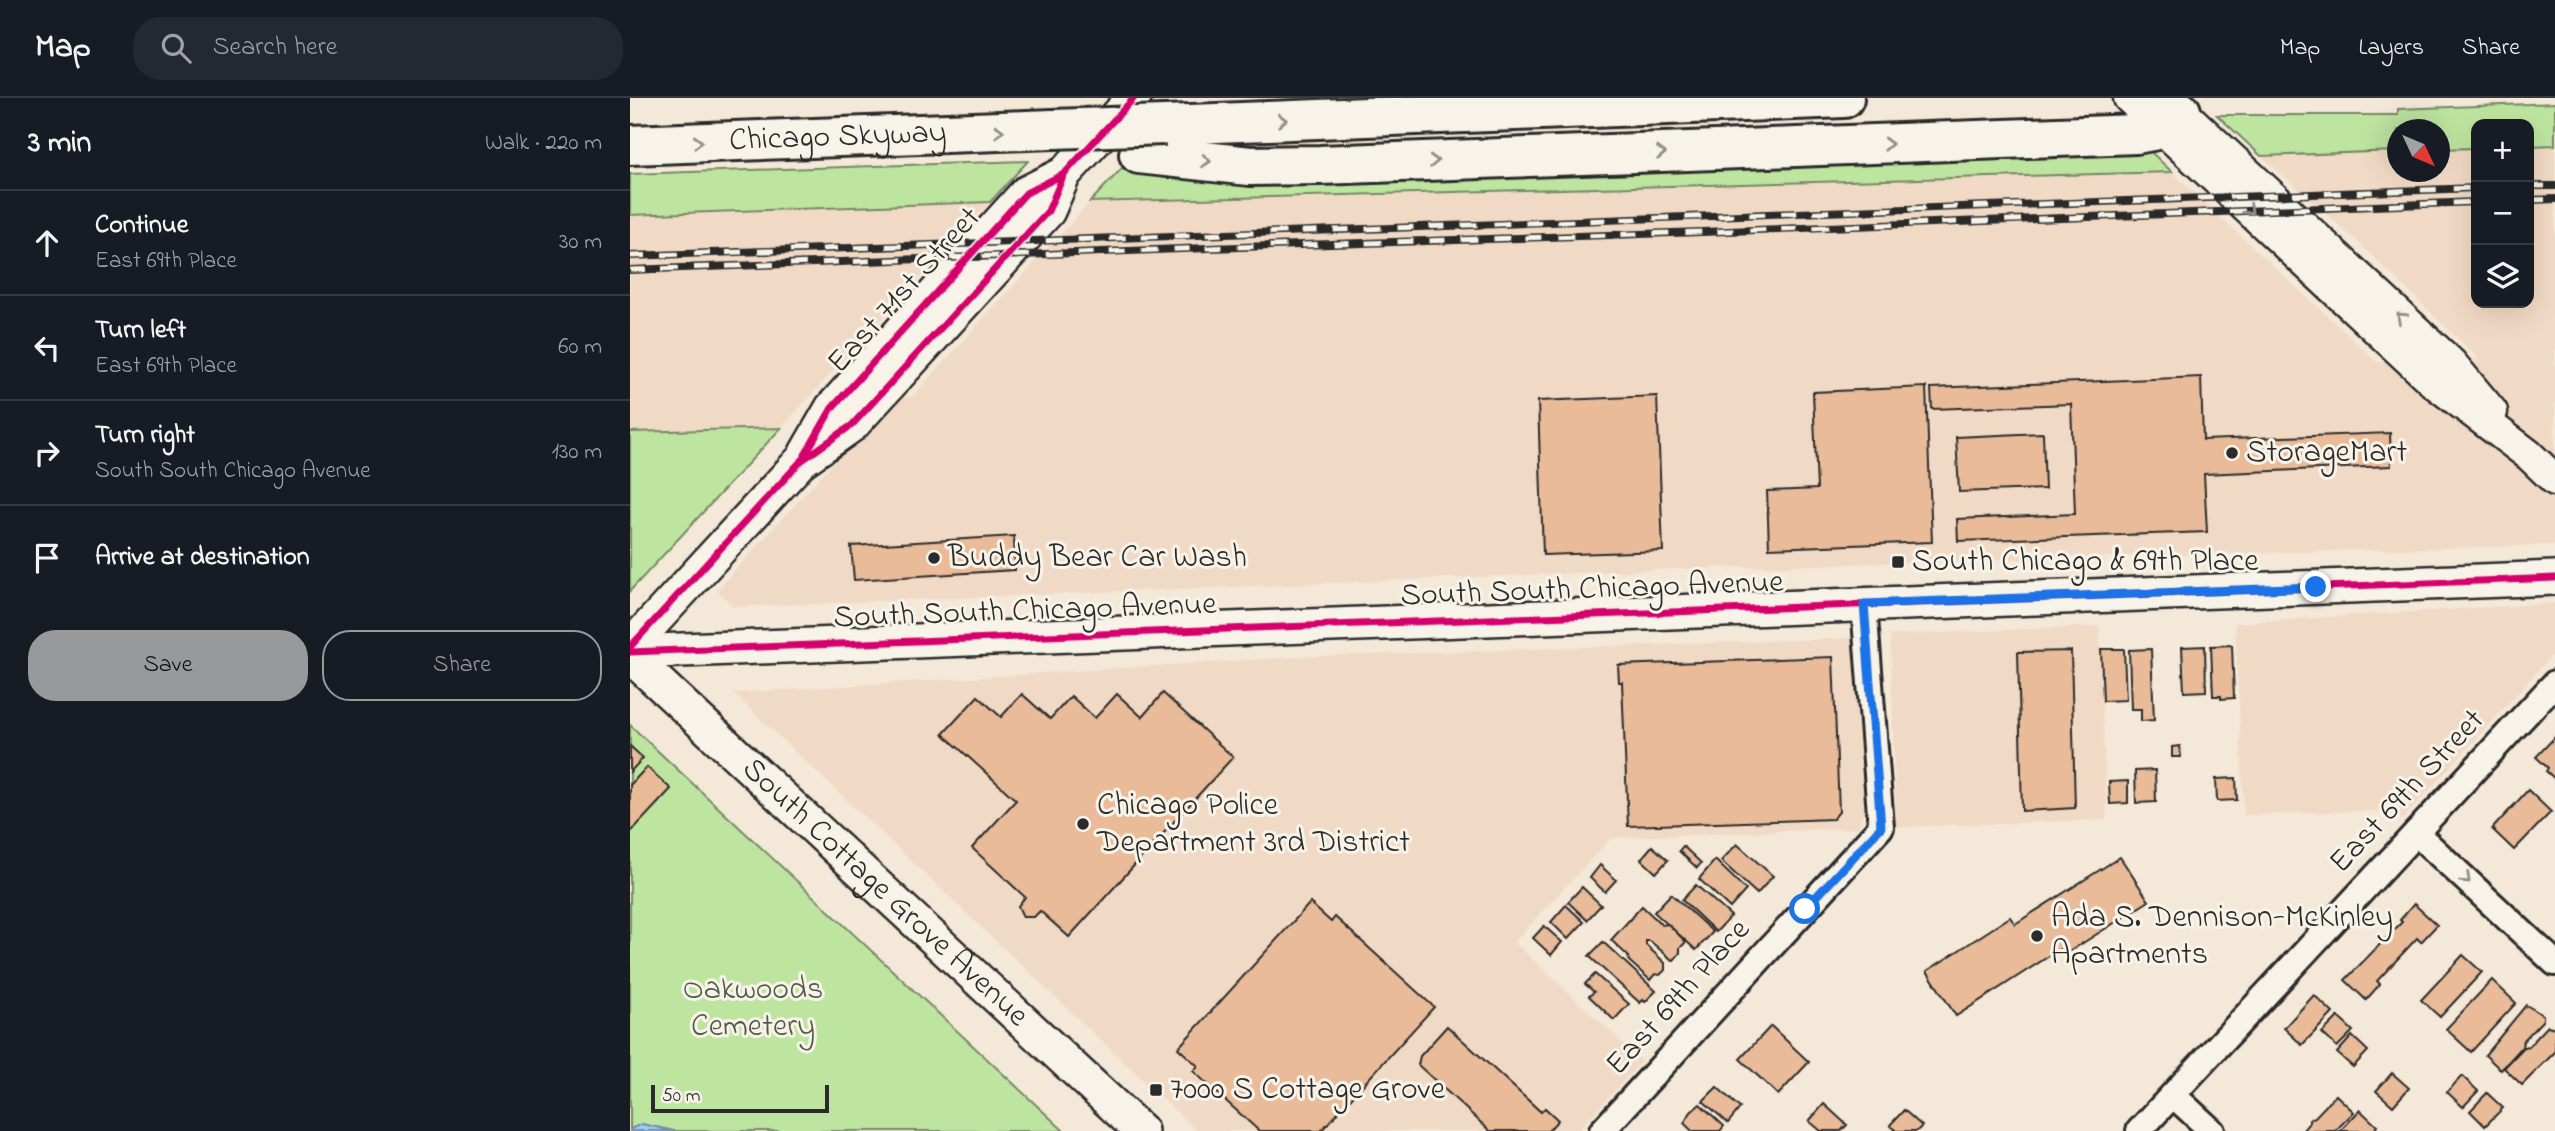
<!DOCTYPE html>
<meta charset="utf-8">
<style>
body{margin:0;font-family:"Indie Flower",sans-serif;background:#242831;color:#f1f3f6}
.controls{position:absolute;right:21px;top:21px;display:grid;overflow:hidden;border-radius:14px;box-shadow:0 7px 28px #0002}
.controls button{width:63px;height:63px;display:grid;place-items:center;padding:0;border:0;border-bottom:2px solid #363941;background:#171b24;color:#f1f3f6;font:35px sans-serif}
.compass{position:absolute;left:1757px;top:21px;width:63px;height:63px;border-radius:50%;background:#171b24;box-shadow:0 7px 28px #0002;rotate:134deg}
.scale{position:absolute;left:21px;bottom:18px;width:178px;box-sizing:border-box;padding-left:7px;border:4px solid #2b2b2b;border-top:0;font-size:19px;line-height:24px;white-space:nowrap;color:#2b2b2b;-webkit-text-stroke:5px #f7f3e8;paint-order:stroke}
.stop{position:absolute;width:21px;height:21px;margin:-16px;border:5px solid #1a73e8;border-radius:50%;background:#fff}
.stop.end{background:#1a73e8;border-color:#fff;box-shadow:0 2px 7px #0008}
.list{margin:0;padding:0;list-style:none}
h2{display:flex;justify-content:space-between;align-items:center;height:91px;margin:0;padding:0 28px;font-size:30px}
h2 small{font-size:23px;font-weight:400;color:#9ea1a6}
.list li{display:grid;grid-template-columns:46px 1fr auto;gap:21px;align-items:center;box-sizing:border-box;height:105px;padding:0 28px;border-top:2px solid #363941}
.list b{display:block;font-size:26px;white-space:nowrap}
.list p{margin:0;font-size:23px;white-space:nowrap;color:#9ea1a6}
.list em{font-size:23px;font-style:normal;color:#9ea1a6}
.actions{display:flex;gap:14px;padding:21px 28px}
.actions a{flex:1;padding:16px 0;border:2px solid #98999b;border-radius:28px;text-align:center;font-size:24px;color:#98999b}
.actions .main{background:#98999b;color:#111}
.icon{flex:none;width:38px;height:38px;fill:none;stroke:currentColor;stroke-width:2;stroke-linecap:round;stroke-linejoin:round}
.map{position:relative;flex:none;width:1925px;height:1033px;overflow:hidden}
header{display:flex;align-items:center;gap:42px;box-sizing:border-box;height:98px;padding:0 35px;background:#171b24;border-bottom:2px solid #363941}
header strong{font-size:33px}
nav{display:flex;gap:38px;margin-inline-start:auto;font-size:24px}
.search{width:490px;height:63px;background:#242831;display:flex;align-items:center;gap:18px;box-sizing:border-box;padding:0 24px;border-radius:28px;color:#9ea1a6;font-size:26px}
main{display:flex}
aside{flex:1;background:#171b24}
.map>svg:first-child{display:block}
</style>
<header>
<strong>Map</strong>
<div class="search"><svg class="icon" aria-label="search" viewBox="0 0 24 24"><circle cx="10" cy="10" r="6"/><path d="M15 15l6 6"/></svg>Search here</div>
<nav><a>Map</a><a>Layers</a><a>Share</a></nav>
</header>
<main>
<aside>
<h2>3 min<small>Walk · 220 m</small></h2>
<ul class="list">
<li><svg class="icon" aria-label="ahead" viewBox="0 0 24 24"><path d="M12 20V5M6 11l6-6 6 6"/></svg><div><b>Continue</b><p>East 69th Place</p></div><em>30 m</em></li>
<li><svg class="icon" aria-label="left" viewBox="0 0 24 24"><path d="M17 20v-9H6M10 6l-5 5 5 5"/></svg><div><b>Turn left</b><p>East 69th Place</p></div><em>60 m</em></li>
<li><svg class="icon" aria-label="right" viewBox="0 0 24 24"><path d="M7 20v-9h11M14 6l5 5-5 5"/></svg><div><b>Turn right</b><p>South South Chicago Avenue</p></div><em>130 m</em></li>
<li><svg class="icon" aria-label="arrive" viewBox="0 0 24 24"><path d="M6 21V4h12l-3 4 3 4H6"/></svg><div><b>Arrive at destination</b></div></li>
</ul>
<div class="actions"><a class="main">Save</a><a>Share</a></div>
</aside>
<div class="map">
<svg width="1925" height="1033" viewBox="0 0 1925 1033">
<rect width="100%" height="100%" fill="#f4e8d8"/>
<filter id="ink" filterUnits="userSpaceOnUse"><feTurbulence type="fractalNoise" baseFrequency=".0143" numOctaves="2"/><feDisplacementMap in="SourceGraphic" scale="14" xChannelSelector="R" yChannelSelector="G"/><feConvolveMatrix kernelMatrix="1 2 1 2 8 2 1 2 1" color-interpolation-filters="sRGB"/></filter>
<g filter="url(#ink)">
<g fill="#f1dac5">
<polygon points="1925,47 1925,447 1072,470 104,509 87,492 263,299 282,299 460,104 1542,74 1747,264 1849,261 1732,148 1631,58 1767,53 1768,74 1810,74 1810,51 1846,50 1846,205 1899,205 1899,48"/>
<polygon points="360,104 151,330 0,334 0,117"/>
<polygon points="1925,505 1925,554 1772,722 1761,712 1614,717 1605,525"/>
<polygon points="1469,528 1477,722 1266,729 1260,537"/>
<polygon points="1227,540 1234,712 1229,730 981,740 884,844 1012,963 948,1033 567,1033 103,595 664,559"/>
</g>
<g fill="#bee5a0" stroke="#748866" stroke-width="2">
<polygon points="1925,5 1925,47 1899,48 1899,26 1846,26 1846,50 1810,51 1810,32 1768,32 1767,53 1631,58 1587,17 1768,17 1768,11"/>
<polygon points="1520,53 1542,74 460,104 494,68 652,78"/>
<polygon points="398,63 360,104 0,117 0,76"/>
<polygon points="151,330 0,493 0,334"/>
<polygon points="0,627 434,1033 0,1033"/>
</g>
<polygon fill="#9acdf7" stroke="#6e8ca5" stroke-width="2" points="12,1026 44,1033 0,1033 0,1031"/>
<g fill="#e9bb99" stroke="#2b2b2b" stroke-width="2">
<polygon points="1571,279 1573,342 1760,335 1761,368 1574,376 1577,434 1328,443 1327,421 1445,416 1441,306 1302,311 1301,290"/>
<polygon points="1296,289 1302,444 1139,450 1137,393 1187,391 1183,294"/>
<polygon points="1027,298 1033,453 913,457 908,303"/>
<polygon points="1413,335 1415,391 1329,394 1326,339"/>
<polygon points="384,438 385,472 224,482 221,448"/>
<polygon points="1602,547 1604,600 1591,601 1591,598 1583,598 1581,548"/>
<polygon points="1575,548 1576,593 1554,594 1552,549"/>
<polygon points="1471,551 1494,551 1496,602 1473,603"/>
<polygon points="1521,551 1524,622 1511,623 1511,611 1501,611 1499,552"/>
<polygon points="1441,553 1445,710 1392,713 1388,554"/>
<polygon points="1203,559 1209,714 1203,721 998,728 992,584 989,584 988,567"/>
<polygon points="533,595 603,659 439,839 410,813 404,819 393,819 388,808 395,799 342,750 386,702 313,636 348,598 371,619 392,596 420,621 441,598 465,620 487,596 512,619"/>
<polygon points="1925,639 1925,681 1916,673 1918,670 1906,659"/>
<polygon points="0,648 13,660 0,674"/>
<polygon points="1550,648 1551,659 1542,659 1542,649"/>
<polygon points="17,669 41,691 0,735 0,687"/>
<polygon points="1525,672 1526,704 1506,705 1505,673"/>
<polygon points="1606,680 1607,702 1587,703 1586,681"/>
<polygon points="1498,683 1498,705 1480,706 1479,684"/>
<polygon points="1898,692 1921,714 1884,752 1862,731"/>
<polygon points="1107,746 1143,778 1127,796 1091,763"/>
<polygon points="1022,748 1038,762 1026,775 1011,761"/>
<polygon points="1053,748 1071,765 1067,770 1049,753"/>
<polygon points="1490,759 1519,803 1434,857 1430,851 1326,918 1297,873 1380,819 1385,826"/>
<polygon points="1085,762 1116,792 1100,810 1069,781"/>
<polygon points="970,767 986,782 975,794 960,780"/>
<polygon points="1066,787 1101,818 1086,834 1052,802"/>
<polygon points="952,789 971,807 957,822 938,804"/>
<polygon points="1041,796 1083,834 1066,852 1024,814"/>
<polygon points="680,805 701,824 705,819 804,909 691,1033 629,1033 563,973 568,968 548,950"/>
<polygon points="1784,806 1807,827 1791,844 1787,840 1747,883 1750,886 1736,902 1715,882 1772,824 1770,822"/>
<polygon points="936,807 954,824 938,841 921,824"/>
<polygon points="1012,808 1032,827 1038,826 1056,844 1050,850 1050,855 1044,862 1041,861 1020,843 1016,843 1016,847 1035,865 1035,872 1030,877 1025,876 1020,882 999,863 998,858 981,842"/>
<polygon points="914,828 932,844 921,857 903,840"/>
<polygon points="973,844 1026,893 1015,904 1013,902 1010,905 959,858"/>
<polygon points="1833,857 1852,874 1810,919 1791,902"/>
<polygon points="965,876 999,906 984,922 959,898 964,894 955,886"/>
<polygon points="1862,882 1886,905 1841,954 1816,931"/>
<polygon points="1684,897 1703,915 1672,947 1654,930"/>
<polygon points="1896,907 1913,917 1913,922 1893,943 1892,949 1871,972 1855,957"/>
<polygon points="1708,919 1723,933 1707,949 1692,935"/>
<polygon points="817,928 911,1014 915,1010 928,1022 918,1033 860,1033 788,967 790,958"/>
<polygon points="1141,928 1179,964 1148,997 1110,961"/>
<polygon points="1918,928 1925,930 1925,954 1892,987 1874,970 1894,949 1899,948"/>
<polygon points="1722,938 1738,953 1723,969 1707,955"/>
<polygon points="1762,975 1779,990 1763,1008 1746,993"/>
<polygon points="1832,978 1848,993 1833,1009 1817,994"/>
<polygon points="1087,989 1110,1010 1098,1025 1073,1003"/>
<polygon points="1857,995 1873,1010 1855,1028 1840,1013"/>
<polygon points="1706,997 1724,1014 1705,1033 1672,1033 1679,1025 1679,1022 1685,1019"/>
<polygon points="1070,1006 1094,1028 1090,1033 1062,1033 1054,1025 1061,1014"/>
<polygon points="1194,1006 1217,1027 1211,1033 1191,1033 1179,1023"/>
<polygon points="1274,1012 1292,1028 1287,1033 1266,1033 1260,1027"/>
<polygon points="1730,1012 1747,1028 1743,1033 1710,1033"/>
</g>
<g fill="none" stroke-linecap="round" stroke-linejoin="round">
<g stroke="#2b2b2b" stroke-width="30">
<g id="minor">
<polyline points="1786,735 1925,865"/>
<polyline points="1543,997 1582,1033"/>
<polyline points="972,1033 1251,729 1234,507"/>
<polyline points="1509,1033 1925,585"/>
</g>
</g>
<g stroke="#2b2b2b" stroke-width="35">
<g id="tertiary">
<polyline points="1499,0 1803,284 1899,357 1925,382"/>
<polyline points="1537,0 1821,265 1862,314"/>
</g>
</g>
<g stroke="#2b2b2b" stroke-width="38">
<g id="secondary">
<polyline points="176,355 202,310 396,95 434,76"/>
<polyline points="0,549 171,363 222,327 418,113 434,76 504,0"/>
<polyline points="0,554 1925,480"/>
<path id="s1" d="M0 558 511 1033"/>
</g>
</g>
<g stroke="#2b2b2b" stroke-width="44">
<g id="motorway">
<polyline points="535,27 1214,0"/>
<path id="s2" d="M0 47 423 31"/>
<polyline points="509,56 620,68 690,67 1506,36 1532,31 1551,13"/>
</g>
</g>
<use href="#minor" stroke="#f7f3e8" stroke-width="24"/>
<use href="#tertiary" stroke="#f7f3e8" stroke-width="30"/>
<use href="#secondary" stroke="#f7f3e8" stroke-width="33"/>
<use href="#motorway" stroke="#f7f3e8" stroke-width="38"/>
<g stroke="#2b2b2b" stroke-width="8">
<g id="rail">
<polyline points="1899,88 1925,88"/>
<polyline points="1899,102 1925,101"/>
<polyline points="0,158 1846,90"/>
<polyline points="0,172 578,150 1072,134 1846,104"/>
</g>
</g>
<use href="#rail" stroke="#f7f3e8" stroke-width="5" stroke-dasharray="16" stroke-linecap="butt"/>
<g stroke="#2b2b2b" stroke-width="44" stroke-linecap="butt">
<polyline id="motorway-bridge" points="423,31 535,27"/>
</g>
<use href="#motorway-bridge" stroke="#f7f3e8" stroke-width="38"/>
<g stroke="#f7f3e8" stroke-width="11">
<g id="cycleway">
<polyline points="175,357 202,310 396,95 434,76"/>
<polyline points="0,549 171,363 222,327 418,113 434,76 504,0"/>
<polyline points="0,554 1925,480"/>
</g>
</g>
<use href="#cycleway" stroke="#d6006c" stroke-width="7"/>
</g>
<defs><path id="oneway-chevron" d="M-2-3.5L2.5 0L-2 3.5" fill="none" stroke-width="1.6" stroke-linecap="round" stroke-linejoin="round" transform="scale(1.75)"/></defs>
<g stroke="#918f8a">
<use href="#oneway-chevron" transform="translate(652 22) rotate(-2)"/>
<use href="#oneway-chevron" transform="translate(369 33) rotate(-2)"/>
<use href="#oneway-chevron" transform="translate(68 44) rotate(-2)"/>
<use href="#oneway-chevron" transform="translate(1258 46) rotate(-2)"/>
<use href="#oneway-chevron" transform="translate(1031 55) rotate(-2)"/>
<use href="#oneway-chevron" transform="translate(576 63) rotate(6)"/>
<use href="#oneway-chevron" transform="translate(804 63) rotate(-2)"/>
<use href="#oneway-chevron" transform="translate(1619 112) rotate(43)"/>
<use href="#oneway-chevron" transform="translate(1771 219) rotate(-137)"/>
<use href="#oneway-chevron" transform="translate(1836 781) rotate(43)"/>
</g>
</g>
<g fill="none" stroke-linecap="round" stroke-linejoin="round" filter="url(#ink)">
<polyline stroke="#1a73e8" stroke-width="9" points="1175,811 1251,729 1234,506 1686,489"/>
</g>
<g fill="#2b2b2b" stroke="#f7f3e8" stroke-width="2.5">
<circle cx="1602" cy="355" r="7"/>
<circle cx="304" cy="460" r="7"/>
<rect x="1261" y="457" width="14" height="14" rx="3.5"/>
<circle cx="453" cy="726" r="7"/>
<circle cx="1407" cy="838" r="7"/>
<rect x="519" y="985" width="14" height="14" rx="3.5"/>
</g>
<g text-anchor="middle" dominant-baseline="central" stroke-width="6" stroke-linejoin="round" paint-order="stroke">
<g font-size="32" fill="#2b2b2b" stroke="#f7f3e8">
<text stroke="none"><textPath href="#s2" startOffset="208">Chicago Skyway</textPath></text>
<text transform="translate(275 193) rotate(-48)">East 71st Street</text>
<text transform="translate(962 492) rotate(-2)">South South Chicago Avenue</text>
<text transform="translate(395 514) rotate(-2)">South South Chicago Avenue</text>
<text transform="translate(1778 694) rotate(-47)">East 69th Street</text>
<text stroke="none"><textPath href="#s1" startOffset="348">South Cottage Grove Avenue</textPath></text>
<text transform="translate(1049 900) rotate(-48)">East 69th Place</text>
</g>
<g font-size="32" fill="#2b2b2b" stroke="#f7f3e8" text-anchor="start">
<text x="1616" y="355">StorageMart</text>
<text x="318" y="460">Buddy Bear Car Wash</text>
<text x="1282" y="464">South Chicago &amp; 69th Place</text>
<text x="467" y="708">Chicago Police<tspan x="467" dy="37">Department 3rd District</tspan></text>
<text x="1421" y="820">Ada S. Dennison-McKinley<tspan x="1421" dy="37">Apartments</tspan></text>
<text x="540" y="992">7000 S Cottage Grove</text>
</g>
<g font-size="32" fill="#505a48" stroke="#f7f3e8">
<text x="123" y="892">Oakwoods<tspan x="123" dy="37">Cemetery</tspan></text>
</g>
</g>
</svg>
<div class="controls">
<button>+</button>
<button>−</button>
<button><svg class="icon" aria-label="layers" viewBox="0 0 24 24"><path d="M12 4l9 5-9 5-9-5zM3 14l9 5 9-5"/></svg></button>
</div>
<svg class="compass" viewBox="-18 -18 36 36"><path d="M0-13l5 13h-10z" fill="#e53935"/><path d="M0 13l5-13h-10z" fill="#9ea1a6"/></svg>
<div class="scale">50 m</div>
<div class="stop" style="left:1175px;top:811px"></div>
<div class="stop end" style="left:1686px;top:489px"></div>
</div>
</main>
